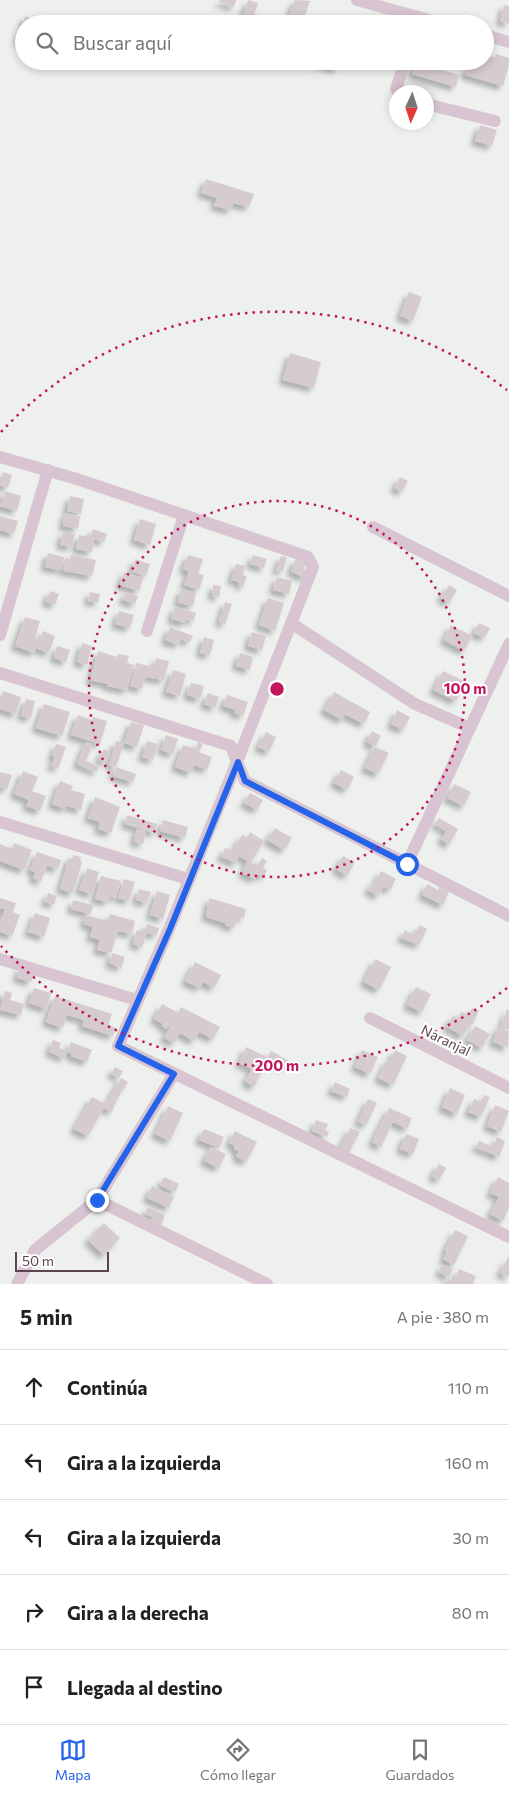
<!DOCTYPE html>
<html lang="es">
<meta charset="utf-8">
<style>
body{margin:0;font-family:Commissioner,sans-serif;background:#f2f2f2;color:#202124}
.compass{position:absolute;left:389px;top:85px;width:45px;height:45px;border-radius:50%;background:#fff;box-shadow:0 2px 8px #0003;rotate:183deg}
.scale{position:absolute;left:15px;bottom:12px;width:94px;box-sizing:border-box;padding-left:5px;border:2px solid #5c4453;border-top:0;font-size:14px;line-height:18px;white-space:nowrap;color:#5c4453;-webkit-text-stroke:4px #fff;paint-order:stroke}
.stop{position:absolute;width:15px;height:15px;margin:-11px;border:4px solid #2563eb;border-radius:50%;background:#fff}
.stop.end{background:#2563eb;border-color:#fff;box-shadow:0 1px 5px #0008}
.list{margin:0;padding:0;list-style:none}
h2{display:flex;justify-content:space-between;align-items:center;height:65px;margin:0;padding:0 20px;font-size:21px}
h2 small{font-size:16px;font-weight:400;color:#757577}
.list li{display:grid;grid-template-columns:32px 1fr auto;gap:15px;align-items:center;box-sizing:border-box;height:75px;padding:0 20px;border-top:1px solid #e0e0e0}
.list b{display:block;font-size:19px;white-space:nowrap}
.list em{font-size:16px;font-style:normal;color:#757577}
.icon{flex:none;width:28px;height:28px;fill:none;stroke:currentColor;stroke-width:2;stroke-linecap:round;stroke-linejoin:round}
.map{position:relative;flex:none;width:509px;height:1284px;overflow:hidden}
.search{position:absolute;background:#fff;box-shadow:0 2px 8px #0003;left:15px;right:15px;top:15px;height:55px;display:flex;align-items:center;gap:12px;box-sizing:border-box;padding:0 18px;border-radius:28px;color:#757577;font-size:19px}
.sheet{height:440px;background:#fff}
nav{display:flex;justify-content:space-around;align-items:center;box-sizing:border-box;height:70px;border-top:1px solid #e0e0e0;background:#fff;font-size:14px;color:#757577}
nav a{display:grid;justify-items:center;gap:2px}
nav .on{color:#2563eb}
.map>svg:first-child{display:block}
</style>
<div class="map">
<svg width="509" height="1284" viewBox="0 0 509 1284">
<defs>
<filter id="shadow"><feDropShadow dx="-4.5" dy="4.5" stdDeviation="2.5" flood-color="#0004"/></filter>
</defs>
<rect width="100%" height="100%" fill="#edf0ed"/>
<g fill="#d6cbcf" filter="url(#shadow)">
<polygon points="220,0 236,0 234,7 219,2"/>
<polygon points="248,0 258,3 253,19 243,16"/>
<polygon points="295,0 310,1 302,24 289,24 290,22 287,21"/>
<polygon points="504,5 509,6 509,24 500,21"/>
<polygon points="25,16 42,22 42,24 24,24 24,43 18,41"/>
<polygon points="496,54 509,58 509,65 503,86 465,75 467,67 470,68 472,61 485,61 485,56 495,57"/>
<polygon points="312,61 340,61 337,69"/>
<polygon points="415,62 459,75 456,87 412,74"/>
<polygon points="480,125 497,130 492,146 475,141"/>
<polygon points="206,179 254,194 249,207 233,203 231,210 214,206 217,198 201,193"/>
<polygon points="409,292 422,297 413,321 400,316"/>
<polygon points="290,353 321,362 314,388 283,380"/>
<polygon points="3,472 12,475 8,488 0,485"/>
<polygon points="400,477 408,481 402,492 394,488"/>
<polygon points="5,491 21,496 17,511 0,506"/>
<polygon points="70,496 84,499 81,514 67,511"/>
<polygon points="65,513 80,516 78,529 63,526"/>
<polygon points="0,516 18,521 14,534 0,530"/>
<polygon points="140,519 156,524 150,545 134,540"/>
<polygon points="93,529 107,534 104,542 94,539 92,552 76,549 79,535 90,537"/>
<polygon points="63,532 75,534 72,547 60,545"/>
<polygon points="48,553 64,557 61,570 45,567"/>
<polygon points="71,555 96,560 92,576 63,571 65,558 70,559"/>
<polygon points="188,555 203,559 198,574 204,575 199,590 184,585 189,571 183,569"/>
<polygon points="253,555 267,559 264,568 250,564"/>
<polygon points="281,556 287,557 283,571 276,570"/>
<polygon points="135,559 150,564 146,576 132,572"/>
<polygon points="295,559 306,563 304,569 308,570 306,578 291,572"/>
<polygon points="236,564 245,566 243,575 247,576 243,587 239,585 240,582 231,580"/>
<polygon points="124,572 143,578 139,591 120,585"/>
<polygon points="277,577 292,581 289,594 273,590"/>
<polygon points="213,585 221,586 219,597 212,596"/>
<polygon points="449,585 457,590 449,603 441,598"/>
<polygon points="181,589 196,593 193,606 178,603"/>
<polygon points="50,591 59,594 55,605 46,602"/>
<polygon points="90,592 100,594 98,603 88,601"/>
<polygon points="126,592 138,596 135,604 123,600"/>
<polygon points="268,598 284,603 275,631 259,625"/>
<polygon points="225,602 232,604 225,624 219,622"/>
<polygon points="175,607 196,613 194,621 187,619 185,623 171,619"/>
<polygon points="119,611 134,615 130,628 115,624"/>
<polygon points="25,617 40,621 35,638 39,640 43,631 55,636 49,653 36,648 34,653 15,646"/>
<polygon points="479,623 490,628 484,638 474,633"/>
<polygon points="451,625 472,636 464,651 444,640"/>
<polygon points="170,627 193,636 190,642 181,639 178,645 165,640"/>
<polygon points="252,632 266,636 262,650 248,646"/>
<polygon points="204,637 214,640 210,655 200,653"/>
<polygon points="82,643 92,646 87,665 77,662"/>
<polygon points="57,646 70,650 66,662 54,658"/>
<polygon points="98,651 117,657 118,654 129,656 127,663 134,665 127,690 107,686 108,684 90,680"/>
<polygon points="240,653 253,657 250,670 236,666"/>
<polygon points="156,658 169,661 164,680 145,677 142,689 130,686 136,663 154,667"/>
<polygon points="173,670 186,674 180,696 166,692"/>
<polygon points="443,671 466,682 456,701 433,690"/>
<polygon points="191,683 204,686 200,699 187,695"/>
<polygon points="3,691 21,697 16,714 0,709 0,700"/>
<polygon points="334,692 370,712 364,724 346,715 348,709 342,720 324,710"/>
<polygon points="208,693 219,697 215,708 204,704"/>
<polygon points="227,695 248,702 243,716 234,713 235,710 223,706"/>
<polygon points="26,699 35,701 31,718 21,716"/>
<polygon points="44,704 70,712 62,736 36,728"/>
<polygon points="397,710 410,717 403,730 391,724"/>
<polygon points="78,715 92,720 93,717 107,721 100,744 71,735"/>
<polygon points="131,722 144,725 137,747 124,743 116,767 109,765 116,741 124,743"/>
<polygon points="372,731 381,736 375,747 389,753 378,774 365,768 375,747 367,742"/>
<polygon points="266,732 276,737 269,752 258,747"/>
<polygon points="166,735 178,739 173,754 161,750"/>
<polygon points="147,741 158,744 153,760 142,757"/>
<polygon points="86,742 93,744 86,761 99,766 97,772 77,764"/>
<polygon points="198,742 203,744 199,752 212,757 207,770 194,765 191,773 175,767 183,745 196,749"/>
<polygon points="56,744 66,747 58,768 51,766 55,757 52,756"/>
<polygon points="104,749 110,751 105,763 99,760"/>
<polygon points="116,767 136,774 133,782 113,776"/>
<polygon points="341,770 354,777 347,790 334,783"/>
<polygon points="23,771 38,777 32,791 46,796 40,811 26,806 29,800 14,794"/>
<polygon points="0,772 12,775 7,789 0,787"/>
<polygon points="60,781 73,786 71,790 85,794 81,810 67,806 70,794 65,809 52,804"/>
<polygon points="454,784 471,792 464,806 447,798"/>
<polygon points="250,793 263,800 257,810 244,803"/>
<polygon points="95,797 120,807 111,833 98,829 100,822 88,818"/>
<polygon points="127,815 157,824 155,833 125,824"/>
<polygon points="439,818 458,829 449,845 441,839 447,831 435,824"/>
<polygon points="163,820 188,827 185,838 160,831"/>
<polygon points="275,828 292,838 284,850 267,840"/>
<polygon points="137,829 146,831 143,844 134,842"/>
<polygon points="250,832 264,841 251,862 257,866 262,858 267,861 263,868 267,870 264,877 258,874 255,879 242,873 248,861 239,856 236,863 221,857 225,848 232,851 242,835 247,838"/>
<polygon points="14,843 32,850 24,870 0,861 0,844 12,849"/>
<polygon points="37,852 61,860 58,869 47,866 41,882 33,878 35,872 30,870"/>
<polygon points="73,855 81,857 80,861 82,862 73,893 60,889 69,858 72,859"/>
<polygon points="343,856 355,862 347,876 336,869"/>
<polygon points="87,868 99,872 92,894 79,890"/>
<polygon points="381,871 396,879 390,890 375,883"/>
<polygon points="101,876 121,881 116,898 110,896 108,902 95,899"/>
<polygon points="124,879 135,882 129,901 118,898"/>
<polygon points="373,882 383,888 378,896 368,890"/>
<polygon points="427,884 438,890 439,887 449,892 443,905 422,895"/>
<polygon points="139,889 151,892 147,903 136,900"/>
<polygon points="157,891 170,895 163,919 150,915"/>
<polygon points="48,893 57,896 54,905 45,902"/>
<polygon points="0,898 16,903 13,912 20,915 12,936 0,932 0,922 5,909 0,908"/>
<polygon points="209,898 246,909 244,918 238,917 234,928 225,925 225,923 206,917"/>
<polygon points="73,900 93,905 91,914 71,909"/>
<polygon points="35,913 50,918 44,937 28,932"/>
<polygon points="110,914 135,921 132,934 118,931 111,953 97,950 100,940 90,937 93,927 84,924 86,915 108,921"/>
<polygon points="147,924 159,928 157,935 147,933 142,947 133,944 137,930 144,932"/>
<polygon points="420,925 427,929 419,945 401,938 405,930 414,935"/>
<polygon points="112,953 125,957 121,968 109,963"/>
<polygon points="375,959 391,967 379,990 364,982"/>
<polygon points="195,962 221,975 214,988 203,982 200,988 185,981"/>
<polygon points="20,967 34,971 31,982 17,978"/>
<polygon points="416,987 431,994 422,1012 407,1005"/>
<polygon points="34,988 51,993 47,1009 29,1003"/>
<polygon points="5,991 12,993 10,1000 24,1004 21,1015 0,1010"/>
<polygon points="55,996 112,1014 108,1025 116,1028 113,1036 82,1026 84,1020 67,1015 63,1028 46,1022"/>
<polygon points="162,1004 178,1013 181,1007 220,1027 213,1039 199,1032 194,1041 180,1033 174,1043 164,1038 170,1027 169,1026 167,1029 162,1026 163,1024 154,1019"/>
<polygon points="472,1008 479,1011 472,1025 469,1024 463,1036 447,1027 453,1016 458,1018 461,1012 468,1015"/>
<polygon points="507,1009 509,1010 509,1030 501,1027"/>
<polygon points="475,1026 490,1034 482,1048 467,1040"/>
<polygon points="498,1027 509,1031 508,1048 493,1042"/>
<polygon points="53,1040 61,1043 59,1048 67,1051 64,1058 49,1052"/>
<polygon points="71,1042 92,1050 87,1062 71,1056 72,1054 67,1052"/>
<polygon points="246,1047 269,1058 254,1087 245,1081 252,1069 239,1063"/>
<polygon points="362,1050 378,1057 370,1074 355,1067"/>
<polygon points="395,1050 407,1056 393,1085 378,1078 387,1060 389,1062"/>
<polygon points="271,1051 289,1061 286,1067 267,1058"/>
<polygon points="115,1067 123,1071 119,1078 111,1074"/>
<polygon points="121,1078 128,1082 117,1099 112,1112 104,1108 88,1136 74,1129 92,1097 106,1104"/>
<polygon points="335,1082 350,1089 347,1097 331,1091"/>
<polygon points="450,1088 465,1095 457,1114 442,1107"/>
<polygon points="484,1095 490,1097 481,1117 468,1112 474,1099 481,1102"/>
<polygon points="368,1099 377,1103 366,1125 358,1122"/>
<polygon points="495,1105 509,1111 501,1132 487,1126"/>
<polygon points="168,1106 183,1113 170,1141 155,1134"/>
<polygon points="389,1108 412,1118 407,1129 393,1122 381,1147 372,1142"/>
<polygon points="316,1120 328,1124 325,1130 329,1132 327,1137 312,1131"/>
<polygon points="350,1128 360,1132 348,1154 339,1150"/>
<polygon points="204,1129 224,1137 219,1148 199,1140"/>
<polygon points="235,1131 257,1142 246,1162 236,1156 239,1151 234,1149 235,1146 229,1143"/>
<polygon points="406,1134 419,1139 413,1154 400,1149"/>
<polygon points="497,1137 505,1141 499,1157 476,1147 479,1141 493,1147"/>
<polygon points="211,1147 226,1154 219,1168 204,1161"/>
<polygon points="439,1164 446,1168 439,1180 432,1176"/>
<polygon points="164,1177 179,1184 175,1192 160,1185"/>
<polygon points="498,1177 509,1183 509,1208 503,1221 490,1214 499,1197 490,1193"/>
<polygon points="152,1186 174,1197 169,1208 147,1198"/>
<polygon points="148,1207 165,1215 161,1225 151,1220 153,1217 145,1213"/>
<polygon points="104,1223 120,1238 104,1255 88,1240"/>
<polygon points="455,1230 468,1236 454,1265 443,1259 447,1251 445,1250"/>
<polygon points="509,1256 509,1277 500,1273"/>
<polygon points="442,1265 453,1269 449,1277 439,1272"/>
<polygon points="459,1269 476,1276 473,1284 445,1284 448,1278 454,1281"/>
</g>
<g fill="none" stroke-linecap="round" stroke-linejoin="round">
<g stroke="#d9c5d1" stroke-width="12">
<polyline points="357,0 443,24"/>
<polyline points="485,35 509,42"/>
<polyline points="398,92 396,89 405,61"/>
<polyline points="426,104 495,121"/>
<polyline points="0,457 77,479 308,557 313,567 237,762 245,781 509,916"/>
<polyline points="373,527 509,596"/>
<polyline points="291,623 415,704 470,728"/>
<polyline points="147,631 184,515"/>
<polyline points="0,635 48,470"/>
<polyline points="0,673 231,746 237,762 169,929 118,1046 509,1237"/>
<polyline points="0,822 188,879"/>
<polyline points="407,864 509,644"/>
<polyline points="0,959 137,1000"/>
<polyline points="370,1018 509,1088"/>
<polyline points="97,1200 267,1284"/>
<polyline points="17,1284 35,1250 97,1200 174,1074"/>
</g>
</g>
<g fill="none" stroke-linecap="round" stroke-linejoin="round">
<polyline stroke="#2563eb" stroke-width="6" points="97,1200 174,1074 118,1046 170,929 238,762 245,781 407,864"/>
</g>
<g fill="none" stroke="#c2185b" stroke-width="2.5" stroke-dasharray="2.5 5">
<circle cx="277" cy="689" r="188"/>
<path d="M507 988A377 377 0 0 1 1 946M1 432A377 377 0 0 1 507 390"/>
</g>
<g text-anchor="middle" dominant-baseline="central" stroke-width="4" stroke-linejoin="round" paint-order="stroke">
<g font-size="14" fill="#5c4453" stroke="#fff">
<text transform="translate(446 1040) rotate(26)">Naranjal</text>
</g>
</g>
<circle cx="277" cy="689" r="8" fill="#c2185b" stroke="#fff" stroke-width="2.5"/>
<g font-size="15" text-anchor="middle" font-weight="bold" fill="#c2185b" stroke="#fff" stroke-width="4" stroke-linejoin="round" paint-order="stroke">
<text x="465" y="694">100 m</text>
<text x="277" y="1071">200 m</text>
</g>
</svg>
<svg class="compass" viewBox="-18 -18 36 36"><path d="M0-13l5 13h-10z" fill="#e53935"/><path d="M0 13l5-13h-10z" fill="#757577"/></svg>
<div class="scale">50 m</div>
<div class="stop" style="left:407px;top:864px"></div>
<div class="stop end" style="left:97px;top:1200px"></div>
<div class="search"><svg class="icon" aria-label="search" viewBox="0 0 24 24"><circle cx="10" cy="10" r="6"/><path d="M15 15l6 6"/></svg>Buscar aquí</div>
</div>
<section class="sheet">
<h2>5 min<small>A pie · 380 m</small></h2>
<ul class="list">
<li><svg class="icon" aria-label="ahead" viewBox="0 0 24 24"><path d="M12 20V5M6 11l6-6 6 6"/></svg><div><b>Continúa</b></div><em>110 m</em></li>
<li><svg class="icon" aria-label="left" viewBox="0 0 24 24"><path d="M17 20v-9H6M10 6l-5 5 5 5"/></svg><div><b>Gira a la izquierda</b></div><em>160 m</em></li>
<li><svg class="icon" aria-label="left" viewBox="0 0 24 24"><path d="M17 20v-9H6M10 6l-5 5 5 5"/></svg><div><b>Gira a la izquierda</b></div><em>30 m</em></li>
<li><svg class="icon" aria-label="right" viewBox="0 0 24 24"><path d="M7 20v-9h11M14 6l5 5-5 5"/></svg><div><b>Gira a la derecha</b></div><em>80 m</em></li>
<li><svg class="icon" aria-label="arrive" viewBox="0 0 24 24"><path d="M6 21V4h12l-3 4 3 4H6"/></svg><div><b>Llegada al destino</b></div></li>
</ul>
</section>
<nav>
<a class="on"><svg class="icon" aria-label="map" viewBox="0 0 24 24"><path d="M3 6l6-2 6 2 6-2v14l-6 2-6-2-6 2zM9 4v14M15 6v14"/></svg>Mapa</a>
<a><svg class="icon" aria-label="directions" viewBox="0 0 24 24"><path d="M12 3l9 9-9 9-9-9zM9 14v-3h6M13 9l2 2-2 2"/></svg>Cómo llegar</a>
<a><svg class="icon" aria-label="saved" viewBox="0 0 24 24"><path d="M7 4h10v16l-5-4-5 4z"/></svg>Guardados</a>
</nav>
